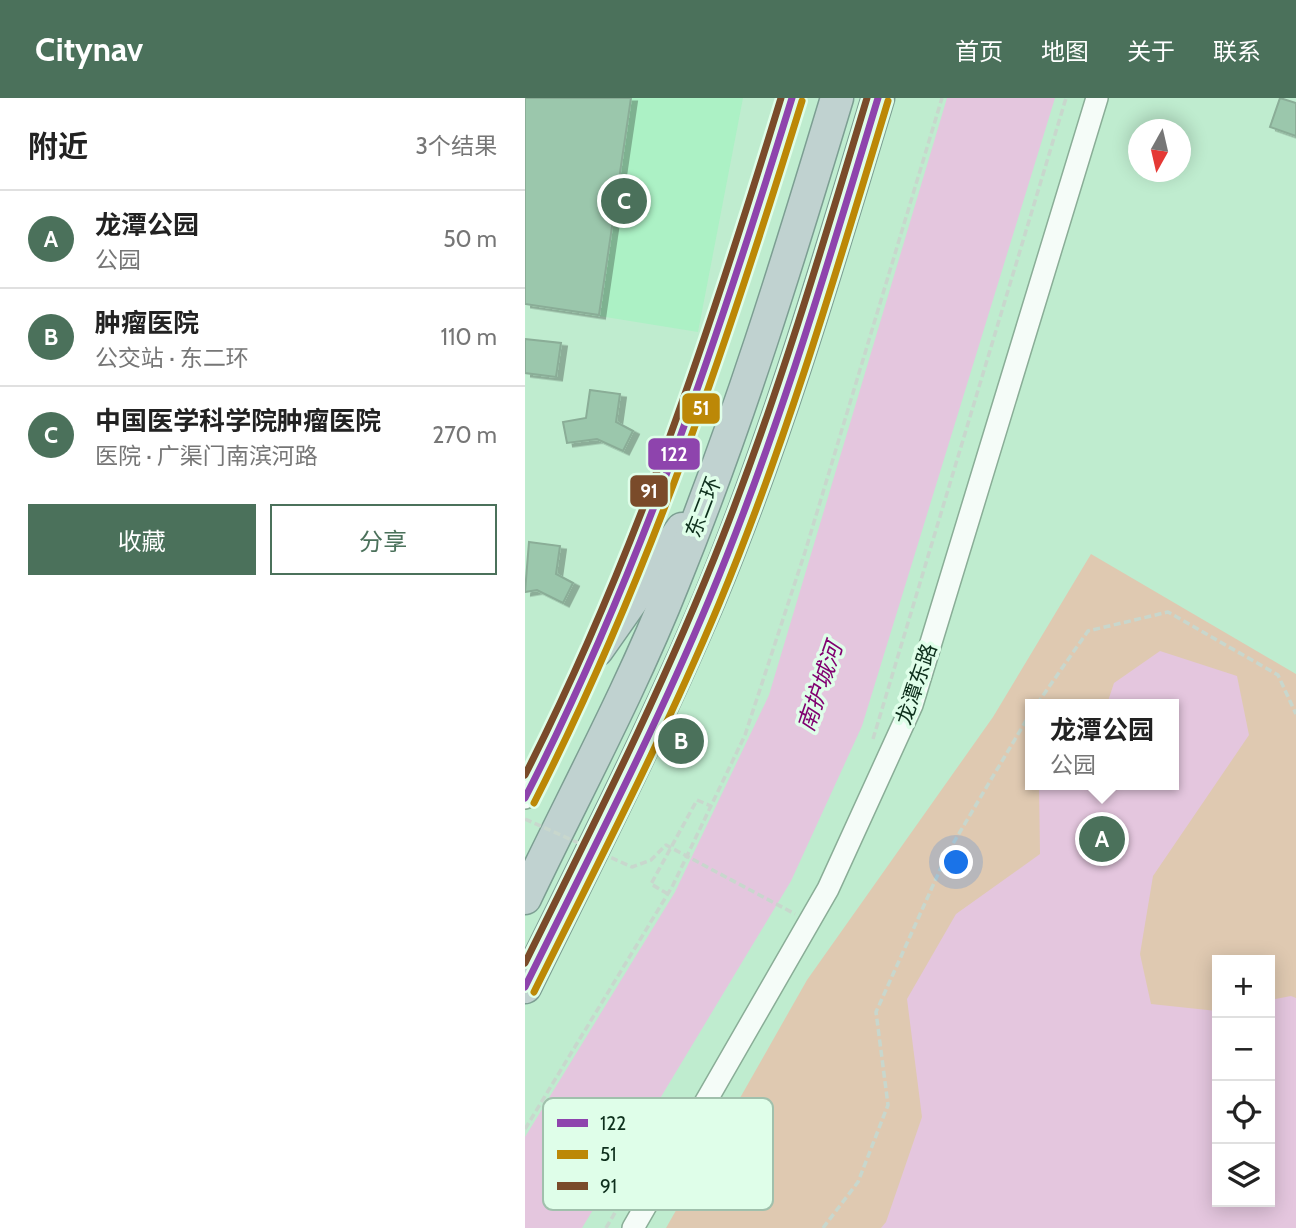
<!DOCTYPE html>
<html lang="zh">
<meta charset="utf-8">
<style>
body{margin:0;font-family:Cabin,"Noto Sans SC",sans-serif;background:#f6f6f6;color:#222}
.controls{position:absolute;right:21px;bottom:21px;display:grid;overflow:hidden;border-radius:0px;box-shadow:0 4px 18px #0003}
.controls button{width:63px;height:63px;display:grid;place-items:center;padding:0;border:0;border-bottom:2px solid #e0e0e0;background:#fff;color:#222;font:35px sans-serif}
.compass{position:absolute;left:603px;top:21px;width:63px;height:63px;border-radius:50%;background:#fff;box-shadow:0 4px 18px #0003;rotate:188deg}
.you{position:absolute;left:432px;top:765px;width:24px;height:24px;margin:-18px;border:5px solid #fff;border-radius:50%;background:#1a73e8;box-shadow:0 0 0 10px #1a73e833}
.badge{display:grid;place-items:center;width:46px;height:46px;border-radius:50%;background:#4b715b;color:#fff;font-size:23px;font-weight:700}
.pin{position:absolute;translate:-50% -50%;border:4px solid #fff;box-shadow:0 2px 7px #0006}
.popup{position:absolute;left:500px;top:601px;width:154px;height:91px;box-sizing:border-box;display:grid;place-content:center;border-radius:0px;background:#fff;filter:drop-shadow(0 2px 5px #0005);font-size:23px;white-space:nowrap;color:#767676}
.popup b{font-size:26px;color:#222}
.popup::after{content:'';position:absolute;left:50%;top:100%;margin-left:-14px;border:14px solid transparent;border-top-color:#fff}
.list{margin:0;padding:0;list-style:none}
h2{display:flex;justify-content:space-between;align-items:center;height:91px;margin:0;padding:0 28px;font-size:30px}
h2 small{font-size:23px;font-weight:400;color:#767676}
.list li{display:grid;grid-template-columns:46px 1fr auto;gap:21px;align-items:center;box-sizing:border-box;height:98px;padding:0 28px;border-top:2px solid #e0e0e0}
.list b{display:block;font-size:26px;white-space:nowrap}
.list p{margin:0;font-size:23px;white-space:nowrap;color:#767676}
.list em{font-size:23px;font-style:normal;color:#767676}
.actions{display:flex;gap:14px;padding:21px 28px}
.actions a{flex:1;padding:16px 0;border:2px solid #4b715b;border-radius:0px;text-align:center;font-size:24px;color:#4b715b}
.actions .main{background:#4b715b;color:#fff}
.icon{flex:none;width:38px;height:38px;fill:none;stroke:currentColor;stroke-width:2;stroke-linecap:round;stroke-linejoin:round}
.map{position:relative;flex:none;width:771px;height:1130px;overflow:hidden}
header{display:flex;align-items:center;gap:42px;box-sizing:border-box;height:98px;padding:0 35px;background:#4b715b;color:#fff}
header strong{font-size:33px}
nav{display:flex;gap:38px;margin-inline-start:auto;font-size:24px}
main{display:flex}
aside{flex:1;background:#fff}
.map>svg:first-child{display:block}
</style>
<header>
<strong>Citynav</strong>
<nav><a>首页</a><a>地图</a><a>关于</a><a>联系</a></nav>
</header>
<main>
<aside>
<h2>附近<small>3个结果</small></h2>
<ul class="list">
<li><span class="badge">A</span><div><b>龙潭公园</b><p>公园</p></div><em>50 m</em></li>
<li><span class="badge">B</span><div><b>肿瘤医院</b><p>公交站 · 东二环</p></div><em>110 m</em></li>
<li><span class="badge">C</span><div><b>中国医学科学院肿瘤医院</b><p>医院 · 广渠门南滨河路</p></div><em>270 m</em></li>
</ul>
<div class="actions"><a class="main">收藏</a><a>分享</a></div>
</aside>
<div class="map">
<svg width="771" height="1130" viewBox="0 0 771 1130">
<defs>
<filter id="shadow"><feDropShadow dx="6" dy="3.5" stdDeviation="0" flood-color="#0004"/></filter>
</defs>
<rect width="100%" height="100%" fill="#bfeccf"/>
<polygon fill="#acf1c5" points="0,0 218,0 173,234 0,206"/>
<path fill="#dfc9b1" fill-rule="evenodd" d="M566 456 771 576V1130H141L282 882 468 619ZM505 606H649V687H505ZM692 862H745V1104H692Z"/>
<g fill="#e4c6de">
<polygon points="422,0 530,0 337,628 266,783 57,1130 0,1130 0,1039 150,794 244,597"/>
<polygon points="635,553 712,578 724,637 628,778 615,856 626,906 692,913 692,1104 745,1104 745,902 766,898 771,900 771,1130 356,1130 361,1124 397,1019 382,901 431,816 515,756 514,687 649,687 649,606 582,606 589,585"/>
</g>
<g fill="#9bc7ac" stroke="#8aad97" stroke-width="2" filter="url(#shadow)">
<polygon points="0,0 106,0 74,217 0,206"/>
<polygon points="755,0 771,5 771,38 745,29"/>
<polygon points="0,241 36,245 31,279 0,275"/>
<polygon points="65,292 95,296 91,324 108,333 98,353 72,341 42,345 38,324 61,320"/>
<polygon points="4,444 35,448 31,476 48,485 38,505 12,492 0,494"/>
</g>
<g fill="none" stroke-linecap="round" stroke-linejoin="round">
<g stroke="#8aad97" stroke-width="24">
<g id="minor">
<path d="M93 504C163 340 215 170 267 0"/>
<polyline points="0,700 34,637 78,540"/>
<polyline points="108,1130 303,791 387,607 572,0"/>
</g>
</g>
<g stroke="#7c9e92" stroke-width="35">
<g id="highway">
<polyline points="72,552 157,431"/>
<path d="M0 800C50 695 106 592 149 483 213 325 263 163 312 0"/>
<path d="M0 889C63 761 128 634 184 502 252 339 302 169 353 0"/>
</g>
</g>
<g stroke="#c8d7cd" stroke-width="3.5" stroke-dasharray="7 3.5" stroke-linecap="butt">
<polyline points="512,606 563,533 643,514 753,577 771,616"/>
<polyline points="348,641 541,0"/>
<polyline points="143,796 126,786 172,702 186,708"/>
<polyline points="0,1031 147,789 220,637 280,454 417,0"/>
<polyline points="81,1130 149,1015"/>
<polyline points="298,1130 333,1084 363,1007 351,914 423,754 505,616"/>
</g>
<use href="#minor" stroke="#f5fcf8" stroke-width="21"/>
<use href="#highway" stroke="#c0d2d0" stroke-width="32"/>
<polyline stroke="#c8d7cd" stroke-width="3.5" stroke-dasharray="7 3.5" stroke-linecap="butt" points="0,721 107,769 126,762 141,747 270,816"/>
<g stroke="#dffee9" stroke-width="12">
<g id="bus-1">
<path d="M0 700C116 473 192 243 267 0"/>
<path d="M0 889C63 761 129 634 184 502 252 339 302 169 353 0"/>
</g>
</g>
<g stroke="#dffee9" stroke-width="12">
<g id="bus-2">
<path d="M9 705C125 477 202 246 277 3"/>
<path d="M9 894C73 765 139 638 194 506 262 342 312 172 363 3"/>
</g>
</g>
<g stroke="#dffee9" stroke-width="12">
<g id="bus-3">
<path d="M0 677C110 461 185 232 256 0"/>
<path d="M0 865C70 724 141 584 198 438 254 295 298 147 342 0"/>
</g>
</g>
<use href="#bus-1" stroke="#8e44ad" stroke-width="7"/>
<use href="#bus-2" stroke="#bc8807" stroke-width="7"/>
<use href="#bus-3" stroke="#7a4b2a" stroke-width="7"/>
</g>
<g text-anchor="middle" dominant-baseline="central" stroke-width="7" stroke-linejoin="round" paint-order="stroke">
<g font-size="21" fill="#0d2f1c" stroke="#dffee9">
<text transform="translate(178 409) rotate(-69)">东二环</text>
<text transform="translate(391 586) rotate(-71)">龙潭东路</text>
</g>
<g font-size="23" font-style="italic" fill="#810070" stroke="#dffee9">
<text transform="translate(295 589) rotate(-71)">南护城河</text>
</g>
</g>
<rect x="18" y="1000" width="230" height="112" rx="10" fill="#dffee9" stroke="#a0c0ac" stroke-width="2"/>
<rect x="32" y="1021" width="31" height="8" fill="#8e44ad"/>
<rect x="32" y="1052" width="31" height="9" fill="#bc8807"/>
<rect x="32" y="1084" width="31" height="8" fill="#7a4b2a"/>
<g font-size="19" fill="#0d2f1c">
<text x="75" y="1032">122</text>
<text x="75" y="1063">51</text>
<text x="75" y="1095">91</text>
</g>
<g stroke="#dffee9" stroke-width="2.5">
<rect x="156" y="294" width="40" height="33" rx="7" fill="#bc8807"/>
<rect x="122" y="339" width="54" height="34" rx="7" fill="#8e44ad"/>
<rect x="104" y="376" width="40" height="34" rx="7" fill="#7a4b2a"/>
</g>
<g font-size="19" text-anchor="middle" font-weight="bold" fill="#fff">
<text x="176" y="317">51</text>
<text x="149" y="363">122</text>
<text x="124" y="400">91</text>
</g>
</svg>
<div class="controls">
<button>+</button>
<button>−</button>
<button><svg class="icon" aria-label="locate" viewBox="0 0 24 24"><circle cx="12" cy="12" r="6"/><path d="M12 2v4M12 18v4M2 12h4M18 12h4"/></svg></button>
<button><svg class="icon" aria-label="layers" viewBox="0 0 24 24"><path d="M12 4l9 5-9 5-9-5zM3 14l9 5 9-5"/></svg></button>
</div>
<svg class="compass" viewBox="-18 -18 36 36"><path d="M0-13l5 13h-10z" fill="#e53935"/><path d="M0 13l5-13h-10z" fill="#767676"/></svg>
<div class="you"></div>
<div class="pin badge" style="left:577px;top:741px">A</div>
<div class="popup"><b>龙潭公园</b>公园</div>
<div class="pin badge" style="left:156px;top:643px">B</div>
<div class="pin badge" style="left:99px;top:103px">C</div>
</div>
</main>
